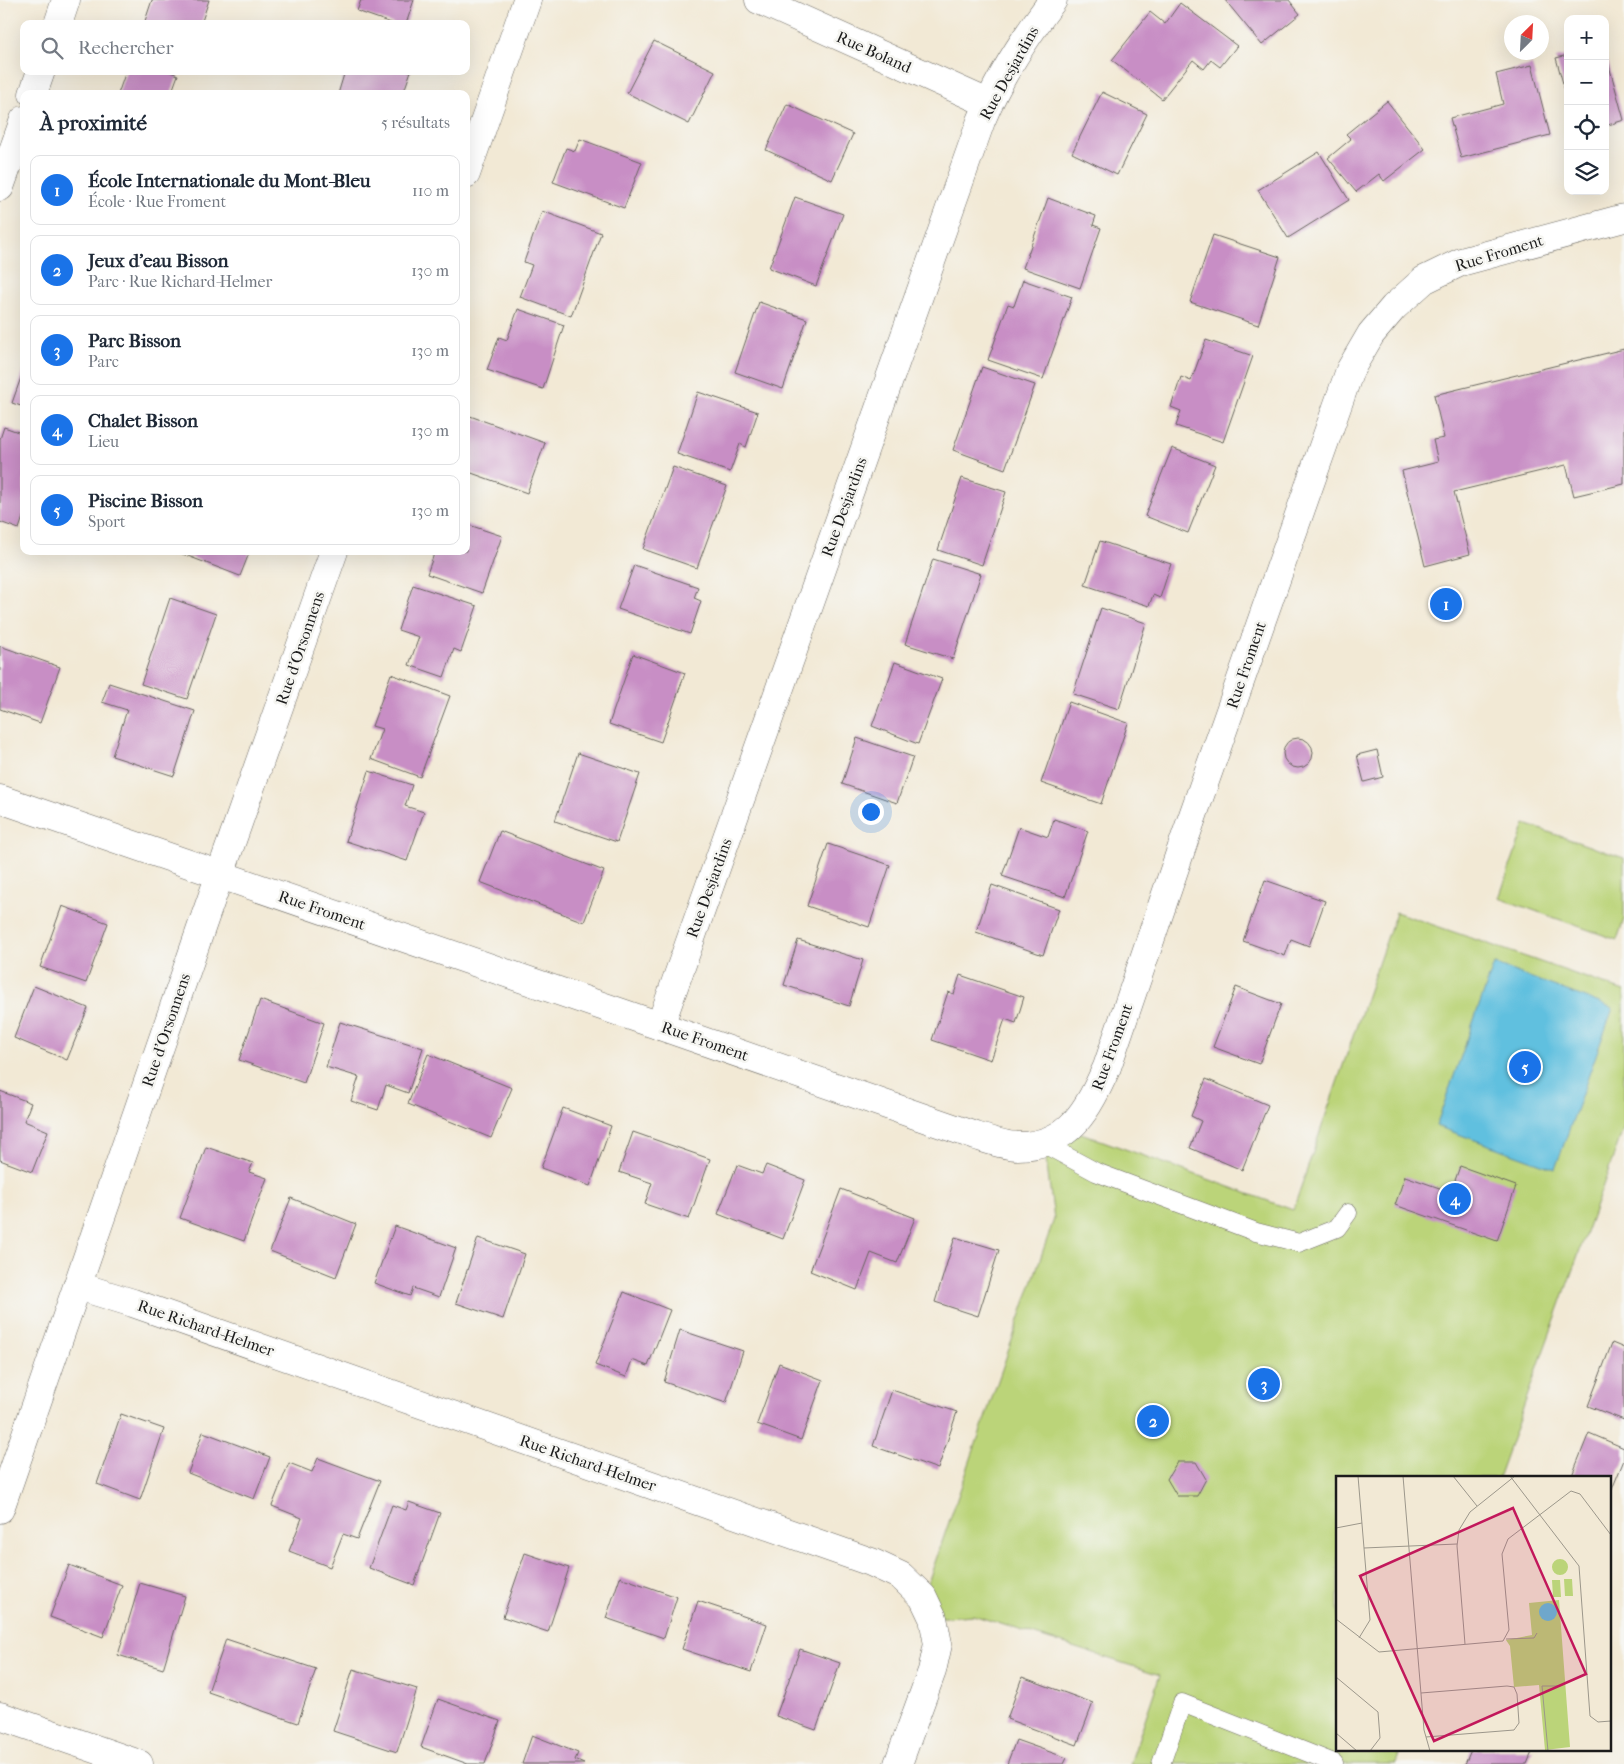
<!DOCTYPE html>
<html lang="fr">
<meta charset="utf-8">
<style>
body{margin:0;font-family:"IM FELL French Canon",serif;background:#f6f6f7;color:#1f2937}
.controls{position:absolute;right:15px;top:15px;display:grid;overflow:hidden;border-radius:10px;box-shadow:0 5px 20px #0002}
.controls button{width:45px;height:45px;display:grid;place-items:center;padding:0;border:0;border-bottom:1px solid #e0e1e3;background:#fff;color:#1f2937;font:25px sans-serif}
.compass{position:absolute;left:1504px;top:15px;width:45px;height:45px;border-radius:50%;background:#fff;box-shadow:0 5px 20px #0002;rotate:24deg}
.you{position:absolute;left:870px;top:811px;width:18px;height:18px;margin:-12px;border:4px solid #fff;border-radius:50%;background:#1a73e8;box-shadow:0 0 0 8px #1a73e833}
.badge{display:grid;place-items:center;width:32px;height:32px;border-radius:50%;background:#1a73e8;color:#fff;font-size:16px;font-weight:700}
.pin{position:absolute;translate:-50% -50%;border:2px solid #fff;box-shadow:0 1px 5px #0006}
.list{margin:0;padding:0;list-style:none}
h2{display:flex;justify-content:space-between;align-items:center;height:65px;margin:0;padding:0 20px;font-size:21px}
h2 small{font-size:16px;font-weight:400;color:#747a83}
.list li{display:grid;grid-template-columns:32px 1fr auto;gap:15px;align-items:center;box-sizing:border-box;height:70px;margin:0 10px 10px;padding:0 10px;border:1px solid #e0e1e3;border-radius:10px}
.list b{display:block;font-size:19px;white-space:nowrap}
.list p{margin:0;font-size:16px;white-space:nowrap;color:#747a83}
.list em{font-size:16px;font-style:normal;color:#747a83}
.icon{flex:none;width:28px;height:28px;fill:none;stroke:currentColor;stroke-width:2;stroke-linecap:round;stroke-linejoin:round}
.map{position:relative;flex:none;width:1624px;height:1764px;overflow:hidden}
.search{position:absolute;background:#fff;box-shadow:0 5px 20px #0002;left:20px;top:20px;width:450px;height:55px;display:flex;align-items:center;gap:12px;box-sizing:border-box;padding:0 18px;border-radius:10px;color:#747a83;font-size:19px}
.panel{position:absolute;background:#fff;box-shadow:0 5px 20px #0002;left:20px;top:90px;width:450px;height:465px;border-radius:10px}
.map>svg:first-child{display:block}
</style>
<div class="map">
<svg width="1624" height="1764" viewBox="0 0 1624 1764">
<rect width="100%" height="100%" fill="#f6f6f2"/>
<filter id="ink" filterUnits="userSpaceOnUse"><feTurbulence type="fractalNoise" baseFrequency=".02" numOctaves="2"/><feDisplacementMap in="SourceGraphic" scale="10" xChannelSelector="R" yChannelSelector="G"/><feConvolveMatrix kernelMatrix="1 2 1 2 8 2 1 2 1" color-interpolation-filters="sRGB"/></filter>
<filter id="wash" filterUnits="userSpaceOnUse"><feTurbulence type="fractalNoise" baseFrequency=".0096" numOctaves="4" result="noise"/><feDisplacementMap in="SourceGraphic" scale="20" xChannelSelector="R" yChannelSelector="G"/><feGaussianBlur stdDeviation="1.12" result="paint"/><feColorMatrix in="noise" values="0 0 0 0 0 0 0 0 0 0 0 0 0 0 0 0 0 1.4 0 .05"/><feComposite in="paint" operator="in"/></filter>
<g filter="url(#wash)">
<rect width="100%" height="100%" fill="#f2e9d5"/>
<g fill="#bbd479" stroke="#6c784a">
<polygon points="1525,824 1624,858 1624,919 1617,940 1499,898"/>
<polygon points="1396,912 1624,991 1624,1127 1498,1478 1338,1478 1338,1750 1401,1750 1396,1764 1130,1764 1160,1675 973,1615 933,1618 923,1597 1054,1219 1044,1144 1070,1129 1293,1210"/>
</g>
<polygon fill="#61c0df" stroke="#3e6e7e" points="1494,964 1613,1008 1555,1169 1436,1126"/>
<g id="blocks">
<g fill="#c88ec5">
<polygon points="152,0 209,0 201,24 144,24"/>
<polygon points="361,0 414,0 406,24 394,24 357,11"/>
<polygon points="1225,0 1289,0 1300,14 1262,45"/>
<polygon points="1180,3 1237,46 1220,67 1211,60 1204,69 1193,60 1162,99 1112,60 1150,12 1165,24"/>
<polygon points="654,41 715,71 689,124 627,93"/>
<polygon points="1605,51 1624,120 1605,126"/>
<polygon points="1568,55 1568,98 1567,98 1556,58"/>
<polygon points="1532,65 1550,135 1461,158 1450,118 1503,104 1496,74"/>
<polygon points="126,71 168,71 178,75 171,94 118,94"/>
<polygon points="345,71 411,71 403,94 338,94"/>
<polygon points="1102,92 1147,114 1117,175 1072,153"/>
<polygon points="1387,101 1425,149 1384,181 1379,174 1356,192 1328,158 1351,139 1346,134"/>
<polygon points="787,104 853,134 832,180 766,150"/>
<polygon points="580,139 642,162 624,208 553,182 566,148 575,151"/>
<polygon points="1319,152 1349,200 1288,238 1258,190"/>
<polygon points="795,197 843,214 816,286 769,268"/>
<polygon points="1048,198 1096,216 1093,225 1101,228 1080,288 1023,268"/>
<polygon points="542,211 601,233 571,316 520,297 532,265 524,262"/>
<polygon points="1213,235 1280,257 1258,325 1190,302"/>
<polygon points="1023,280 1072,297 1043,379 988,360 1008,304 1014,306"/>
<polygon points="759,302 807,319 783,389 735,372"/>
<polygon points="518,309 564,325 543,389 487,370 499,337 507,340"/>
<polygon points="1206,340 1253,356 1223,442 1176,426 1181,411 1171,407 1181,377 1191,381"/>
<polygon points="1624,349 1624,484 1574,496 1566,465 1454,492 1470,554 1425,566 1402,471 1438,462 1433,440 1444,438 1434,395"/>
<polygon points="982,367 1035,385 1005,469 953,450"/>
<polygon points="24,369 24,407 12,403"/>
<polygon points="698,392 758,412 746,447 740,444 730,472 677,454"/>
<polygon points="470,416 545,443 527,493 466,471 466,464 470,455 466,454 466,428"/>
<polygon points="4,427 24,434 24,514 19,529 0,522 0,439"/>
<polygon points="1172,448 1215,465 1188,533 1145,516"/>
<polygon points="673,467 727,486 697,568 643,549"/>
<polygon points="962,478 1006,492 982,565 938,550"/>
<polygon points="466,524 502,536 482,593 427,574 435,551 466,551"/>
<polygon points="1100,541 1171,564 1160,598 1153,595 1149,606 1085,585"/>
<polygon points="181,551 250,551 240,576 180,553"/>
<polygon points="933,559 981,574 953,659 905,644"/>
<polygon points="634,565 698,587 694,598 701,601 690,634 618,609"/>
<polygon points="413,585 477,606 461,652 454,649 444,677 409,665 419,637 398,630"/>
<polygon points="170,598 216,614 187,699 141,684"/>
<polygon points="1101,608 1146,623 1119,709 1073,694"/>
<polygon points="0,646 60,667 40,723 0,709"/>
<polygon points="633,654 685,673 661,742 609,724"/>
<polygon points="895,662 942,679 918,744 872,726"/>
<polygon points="391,674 450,696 420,777 371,759 382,729 372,726"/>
<polygon points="109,683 195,711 174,776 112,756 127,710 102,702"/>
<polygon points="1069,702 1128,723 1101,804 1041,783"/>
<circle cx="1298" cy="753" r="15"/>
<polygon points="857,738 913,757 897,803 842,784"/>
<polygon points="1377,750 1383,777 1364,782 1357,755"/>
<polygon points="578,753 640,774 617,842 555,821"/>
<polygon points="369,771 412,785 405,806 424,812 407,861 346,841"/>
<polygon points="1054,819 1088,831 1065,897 1002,876 1019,827 1048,837"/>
<polygon points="500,831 604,871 584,922 480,882"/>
<polygon points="828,844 890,865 869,927 807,906"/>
<polygon points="1265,880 1325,901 1309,946 1291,939 1285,956 1243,941"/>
<polygon points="992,885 1059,909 1043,955 976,932"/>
<polygon points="62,906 108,923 86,983 40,967"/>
<polygon points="798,940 863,960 849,1006 784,985"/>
<polygon points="960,975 1024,997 1016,1023 1005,1019 991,1060 932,1040 948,992 954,994"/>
<polygon points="34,986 88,1008 67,1060 14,1038"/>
<polygon points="1236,987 1281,1004 1259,1064 1213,1047"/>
<polygon points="260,1000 324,1023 304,1083 239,1060"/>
<polygon points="340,1022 423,1048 408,1093 386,1085 378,1110 351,1101 359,1077 326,1067"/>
<polygon points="428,1054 512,1088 491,1138 408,1104"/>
<polygon points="1206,1079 1268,1105 1242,1170 1190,1148 1201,1121 1191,1116"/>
<polygon points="0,1091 31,1103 24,1121 48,1131 32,1172 0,1160"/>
<polygon points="563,1108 611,1126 590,1186 541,1168"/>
<polygon points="633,1132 710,1159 689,1219 645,1204 652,1183 619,1172"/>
<polygon points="206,1147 253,1163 249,1172 267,1178 244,1241 180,1218"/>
<polygon points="737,1165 762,1174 766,1165 805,1180 783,1239 718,1214"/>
<polygon points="1460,1166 1516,1186 1497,1241 1395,1205 1405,1176 1451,1192"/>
<polygon points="841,1189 915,1218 897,1263 871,1253 857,1290 810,1271"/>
<polygon points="291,1198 356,1224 336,1277 270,1251"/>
<polygon points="395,1226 456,1248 439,1297 413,1288 410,1296 374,1283"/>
<polygon points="955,1237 999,1250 978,1316 935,1302"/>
<polygon points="478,1238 525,1254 503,1319 456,1303"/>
<polygon points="624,1292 670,1310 648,1366 632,1360 626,1377 595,1365"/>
<polygon points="680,1330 743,1351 726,1403 664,1382"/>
<polygon points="1612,1343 1624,1348 1624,1420 1588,1406"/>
<polygon points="779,1363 823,1380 801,1440 757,1424"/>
<polygon points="892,1390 957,1412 938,1469 873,1446"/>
<polygon points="121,1414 164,1429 140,1500 97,1484"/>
<polygon points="203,1432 270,1457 254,1499 188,1473"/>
<polygon points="1589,1433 1624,1448 1624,1460 1610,1494 1610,1478 1571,1478"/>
<polygon points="318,1458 380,1481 357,1539 343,1534 330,1567 289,1551 302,1518 272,1506 289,1463 312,1472"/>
<polygon points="1177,1462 1196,1462 1206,1479 1197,1496 1177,1496 1167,1479"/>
<polygon points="409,1502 440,1513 414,1585 369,1568 392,1505 406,1510"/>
<polygon points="525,1553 569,1568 548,1632 503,1617"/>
<polygon points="69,1565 122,1585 103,1637 50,1617"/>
<polygon points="620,1577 677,1597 664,1638 606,1618"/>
<polygon points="140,1583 185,1596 163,1669 118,1655"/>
<polygon points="698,1601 767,1624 751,1672 682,1649"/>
<polygon points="226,1639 316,1669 298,1723 208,1692"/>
<polygon points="800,1649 840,1663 816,1730 776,1716"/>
<polygon points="353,1669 417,1689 397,1752 333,1731"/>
<polygon points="1022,1677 1093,1703 1077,1745 1007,1719"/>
<polygon points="438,1699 500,1721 485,1764 468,1764 421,1747"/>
<polygon points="532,1735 578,1753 575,1760 584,1764 522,1764"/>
<polygon points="1016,1740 1067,1758 1064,1764 1007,1764"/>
<polygon points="1471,1750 1533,1750 1527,1764 1465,1764"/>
</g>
</g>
</g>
<g filter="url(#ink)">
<use href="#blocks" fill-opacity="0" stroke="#67645d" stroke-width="1"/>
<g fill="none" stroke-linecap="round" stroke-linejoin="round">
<g stroke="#67645d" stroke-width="19">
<g id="lane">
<polyline points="1044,1144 1096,1172 1256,1232 1299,1243 1337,1228 1348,1213"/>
<polyline points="1161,1764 1182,1703 1334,1763"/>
</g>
</g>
<g stroke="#67645d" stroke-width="29">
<g id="street">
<polyline points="759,0 988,103"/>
<polyline points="58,24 66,0"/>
<polyline points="33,94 41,71"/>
<polyline points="466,174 527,0"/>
<polyline points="0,187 24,120"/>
<path d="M0 799 660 1026 976 1136C989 1140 1005 1146 1018 1146 1070 1146 1088 1109 1107 1067L1185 838 1350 370 1371 334 1394 307 1424 280 1461 262 1624 218"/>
<path d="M660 1026 981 121C998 79 1026 36 1053 0"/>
<polyline points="78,1286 133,1303 871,1562 901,1576 923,1597 933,1618 938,1644 932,1671 898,1764"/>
<polyline points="0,1509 205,917 334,551"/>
<polyline points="0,1716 139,1764"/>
</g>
</g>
<use href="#lane" stroke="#fff" stroke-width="18"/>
<use href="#street" stroke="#fff" stroke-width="28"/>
</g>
</g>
<g text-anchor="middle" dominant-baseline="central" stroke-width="5" stroke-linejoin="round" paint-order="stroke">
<g font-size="16" fill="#1c1c1c" stroke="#f6f6f2">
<text transform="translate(874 52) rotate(24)">Rue Boland</text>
<text transform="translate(1009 73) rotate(-61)">Rue Desjardins</text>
<text transform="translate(1499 253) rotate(-17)">Rue Froment</text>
<text transform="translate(844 507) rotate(-70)">Rue Desjardins</text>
<text transform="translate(300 648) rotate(-71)">Rue d'Orsonnens</text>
<text transform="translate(1246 665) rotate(-71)">Rue Froment</text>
<text transform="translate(709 888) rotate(-70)">Rue Desjardins</text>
<text transform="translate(322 910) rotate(19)">Rue Froment</text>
<text transform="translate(166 1030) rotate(-71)">Rue d'Orsonnens</text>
<text transform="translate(705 1041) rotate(19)">Rue Froment</text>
<text transform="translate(1112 1047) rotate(-70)">Rue Froment</text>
<text transform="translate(206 1328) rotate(19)">Rue Richard-Helmer</text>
<text transform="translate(588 1463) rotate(19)">Rue Richard-Helmer</text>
</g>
</g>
<g transform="translate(1336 1476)">
<rect width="275" height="275" fill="#f2e9d5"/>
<path d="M216 91a8 8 0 1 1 16 0a8 8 0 1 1-16 0ZM228 103H236L237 120H229ZM216 104H224L225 121H217ZM223 124 234 271 209 274 203 209 178 211 174 170 170 164 196 159 193 127Z" fill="#bbd479"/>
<path d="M203 136a9 9 0 1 1 18 0a9 9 0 1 1-18 0Z" fill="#61c0df"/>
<path fill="none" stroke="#9c978b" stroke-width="1" d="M22 0 34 144 23 162M67 0 88 254 94 275M117 0 141 30M174 0 243 90 254 240 262 246 275 245M0 52 26 47M28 72 121 68M0 143 43 176 167 165 173 154 166 78 172 63 235 15 244 18 275 59M170 163 198 162 201 157M129 168 121 70 123 54 134 36 179 0M0 201 42 236 44 262 34 275M85 217 171 210 178 211 181 218 183 247 178 254 90 261M0 257 21 275M212 275 206 210H223"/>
<path fill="#c2185b" fill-opacity="0.15" stroke="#c2185b" stroke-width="2.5" d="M177 32 250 198 98 265 24 100Z"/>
<rect width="275" height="275" fill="none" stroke="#1c1c1c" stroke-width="2.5"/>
</g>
</svg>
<div class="controls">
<button>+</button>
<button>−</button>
<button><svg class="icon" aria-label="locate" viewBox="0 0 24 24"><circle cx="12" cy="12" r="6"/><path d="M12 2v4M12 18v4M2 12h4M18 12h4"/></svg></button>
<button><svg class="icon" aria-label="layers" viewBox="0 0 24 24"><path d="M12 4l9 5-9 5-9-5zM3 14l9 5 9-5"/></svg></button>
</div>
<svg class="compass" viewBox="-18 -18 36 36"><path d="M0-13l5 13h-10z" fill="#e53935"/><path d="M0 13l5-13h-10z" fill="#747a83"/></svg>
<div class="you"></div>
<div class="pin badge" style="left:1446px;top:604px">1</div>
<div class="pin badge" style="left:1153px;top:1421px">2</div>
<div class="pin badge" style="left:1264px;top:1384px">3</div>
<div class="pin badge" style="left:1455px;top:1199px">4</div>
<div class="pin badge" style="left:1525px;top:1067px">5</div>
<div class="search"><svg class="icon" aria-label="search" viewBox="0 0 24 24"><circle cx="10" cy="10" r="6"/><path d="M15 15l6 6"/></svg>Rechercher</div>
<section class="panel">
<h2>À proximité<small>5 résultats</small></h2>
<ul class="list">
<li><span class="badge">1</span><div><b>École Internationale du Mont-Bleu</b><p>École · Rue Froment</p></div><em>110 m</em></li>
<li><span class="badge">2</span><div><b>Jeux d'eau Bisson</b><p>Parc · Rue Richard-Helmer</p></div><em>130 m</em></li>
<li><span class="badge">3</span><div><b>Parc Bisson</b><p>Parc</p></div><em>130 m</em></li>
<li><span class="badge">4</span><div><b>Chalet Bisson</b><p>Lieu</p></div><em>130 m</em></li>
<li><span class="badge">5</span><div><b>Piscine Bisson</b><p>Sport</p></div><em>130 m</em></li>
</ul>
</section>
</div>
